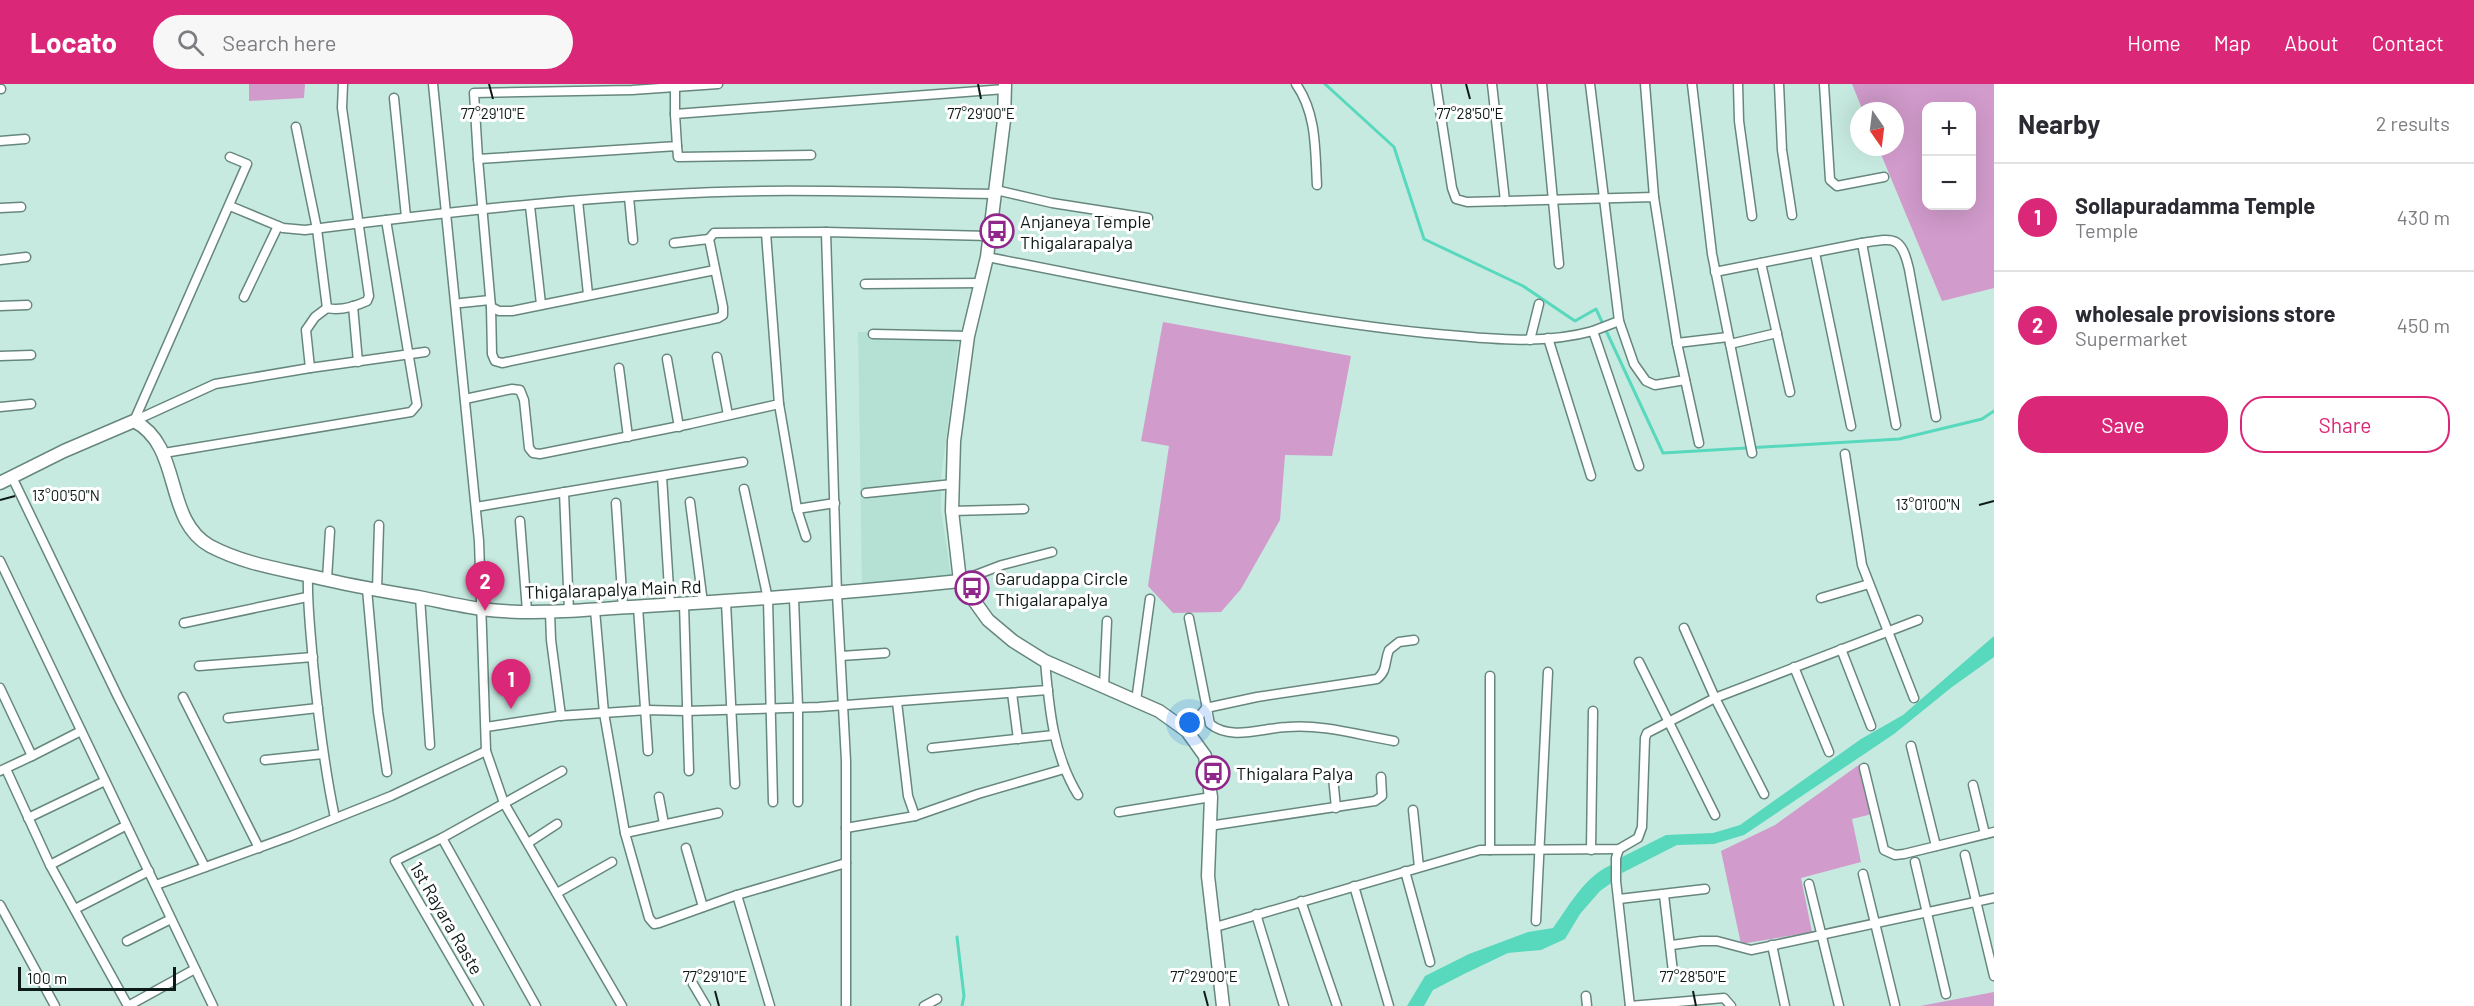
<!DOCTYPE html>
<meta charset="utf-8">
<style>
body{margin:0;font-family:Barlow,sans-serif;background:#f7f7f7;color:#2b2b33}
.controls{position:absolute;right:18px;top:18px;display:grid;overflow:hidden;border-radius:12px;box-shadow:0 6px 24px #0002}
.controls button{width:54px;height:54px;display:grid;place-items:center;padding:0;border:0;border-bottom:2px solid #e1e1e2;background:#fff;color:#2b2b33;font:30px sans-serif}
.compass{position:absolute;left:1850px;top:18px;width:54px;height:54px;border-radius:50%;background:#fff;box-shadow:0 6px 24px #0002;rotate:166deg}
.scale{position:absolute;left:18px;bottom:15px;width:158px;box-sizing:border-box;padding-left:6px;border:3px solid #0d1a17;border-top:0;font-size:16px;line-height:21px;white-space:nowrap;color:#0d1a17;-webkit-text-stroke:4px #fff;paint-order:stroke}
.you{position:absolute;left:1190px;top:639px;width:21px;height:21px;margin:-15px;border:4px solid #fff;border-radius:50%;background:#1a73e8;box-shadow:0 0 0 9px #1a73e833}
.badge{display:grid;place-items:center;width:39px;height:39px;border-radius:50%;background:#db2777;color:#fff;font-size:20px;font-weight:700}
.pin{position:absolute;translate:-50% -50px;filter:drop-shadow(0 2px 3px #0008)}
.pin::after{content:'';position:absolute;top:32px;width:21px;height:18px;background:inherit;clip-path:polygon(0 0,100% 0,50% 100%)}
.list{margin:0;padding:0;list-style:none}
h2{display:flex;justify-content:space-between;align-items:center;height:78px;margin:0;padding:0 24px;font-size:26px}
h2 small{font-size:20px;font-weight:400;color:#7c7c81}
.list li{display:grid;grid-template-columns:39px 1fr auto;gap:18px;align-items:center;box-sizing:border-box;height:108px;padding:0 24px;border-top:2px solid #e1e1e2}
.list b{display:block;font-size:22px;white-space:nowrap}
.list p{margin:0;font-size:20px;white-space:nowrap;color:#7c7c81}
.list em{font-size:20px;font-style:normal;color:#7c7c81}
.actions{display:flex;gap:12px;padding:18px 24px}
.actions a{flex:1;padding:14px 0;border:2px solid #db2777;border-radius:24px;text-align:center;font-size:21px;color:#db2777}
.actions .main{background:#db2777;color:#fff}
.icon{flex:none;width:33px;height:33px;fill:none;stroke:currentColor;stroke-width:2;stroke-linecap:round;stroke-linejoin:round}
.map{position:relative;flex:none;width:1994px;height:922px;overflow:hidden}
header{display:flex;align-items:center;gap:36px;box-sizing:border-box;height:84px;padding:0 30px;background:#db2777;color:#fff}
header strong{font-size:28px}
nav{display:flex;gap:33px;margin-inline-start:auto;font-size:21px}
.search{width:420px;height:54px;background:#f7f7f7;display:flex;align-items:center;gap:15px;box-sizing:border-box;padding:0 21px;border-radius:33px;color:#7c7c81;font-size:22px}
main{display:flex}
aside{flex:1;background:#fff}
.map>svg:first-child{display:block}
</style>
<header>
<strong>Locato</strong>
<div class="search"><svg class="icon" aria-label="search" viewBox="0 0 24 24"><circle cx="10" cy="10" r="6"/><path d="M15 15l6 6"/></svg>Search here</div>
<nav><a>Home</a><a>Map</a><a>About</a><a>Contact</a></nav>
</header>
<main>
<div class="map">
<svg width="1994" height="922" viewBox="0 0 1994 922">
<rect width="100%" height="100%" fill="#c7eae0"/>
<polygon fill="#b4e1d4" points="960,245 941,394 941,426 951,492 862,501 858,248"/>
<g fill="#d19bcb" fill-rule="evenodd">
<polygon points="249,0 305,0 304,14 249,17"/>
<path d="M1852 0H1994V204L1942 217 1878 63H1895V27H1863ZM1972 22V122H1926V22Z"/>
<polygon points="1163,238 1351,272 1332,372 1285,371 1280,436 1241,505 1221,528 1173,529 1148,502 1169,362 1141,357"/>
<polygon points="1860,680 1872,730 1852,735 1861,778 1801,794 1812,848 1741,860 1721,767 1775,741"/>
<polygon points="1994,908 1994,922 1920,922"/>
</g>
<g fill="#58d8bc">
<polygon points="1994,552 1994,573 1952,603 1894,650 1744,751 1714,760 1677,761 1622,789 1620,774 1666,751 1713,749 1740,741 1861,655 1903,631"/>
<path d="M1611 781 1614 797 1600 807 1580 830 1565 855 1541 866 1508 869 1464 890 1433 906 1424 922H1407L1425 892 1469 870 1528 848 1553 844C1569 822 1585 792 1611 781Z"/>
</g>
<g fill="none" stroke-linecap="round" stroke-linejoin="round">
<g stroke="#58d8bc" stroke-width="3">
<polyline points="1325,0 1394,63 1424,155 1523,202 1575,237 1596,225 1663,369 1899,355 1982,335 1994,327"/>
<polyline points="957,853 964,912 962,922"/>
</g>
<g stroke="#67877e" stroke-width="11">
<g id="street">
<polyline points="433,0 479,457 486,667 504,719 622,922"/>
<polyline points="675,0 675,30"/>
<polyline points="718,0 632,6 474,9 478,75 677,62 675,30 1005,5"/>
<path d="M1296 0C1317 30 1315 67 1317 101"/>
<polyline points="1436,0 1452,104 1456,115 1467,118 1654,113 1677,259 1699,359"/>
<polyline points="1492,0 1505,117"/>
<polyline points="1542,0 1559,180"/>
<polyline points="1590,0 1619,237 1634,280 1646,297 1655,301 1685,296"/>
<polyline points="1645,0 1654,113"/>
<polyline points="1692,0 1712,170 1752,369"/>
<polyline points="1738,0 1739,37 1752,132"/>
<polyline points="1779,0 1782,66 1792,131"/>
<polyline points="1824,0 1830,96 1837,102 1884,93"/>
<polyline points="0,5 1,5"/>
<polyline points="394,14 406,133"/>
<polyline points="296,43 317,145 327,224"/>
<polyline points="0,57 25,55"/>
<polyline points="677,62 678,73 811,71"/>
<polyline points="478,75 491,223 492,270 495,277 502,279 718,234 723,231 723,223 709,155 714,149 826,148 989,152"/>
<polyline points="996,106 1052,119 1148,134"/>
<polyline points="629,113 633,156"/>
<polyline points="578,117 588,210"/>
<path d="M230 122 283 144 305 146C456 127 610 109 763 107 840 106 918 109 995 110"/>
<polyline points="530,122 541,220"/>
<polyline points="0,124 21,123"/>
<polyline points="826,148 837,510 846,677 846,922"/>
<polyline points="674,159 709,155"/>
<polyline points="1862,159 1896,341"/>
<polyline points="1815,169 1851,342"/>
<path d="M987 173C1133 201 1279 234 1426 249 1482 254 1538 262 1593 247L1639 382"/>
<polyline points="0,176 26,173"/>
<polyline points="1761,179 1790,308"/>
<path d="M1715 188 1862 159C1894 154 1901 151 1909 185L1936 333"/>
<polyline points="865,200 981,199"/>
<polyline points="244,213 278,142"/>
<polyline points="461,219 490,216"/>
<polyline points="0,222 27,221"/>
<polyline points="353,222 358,278"/>
<polyline points="491,223 499,227 512,227 715,186"/>
<polyline points="1593,247 1619,237"/>
<polyline points="873,250 968,252"/>
<polyline points="1548,254 1591,392"/>
<polyline points="1530,256 1539,220"/>
<polyline points="1677,259 1728,253"/>
<polyline points="1730,260 1777,249"/>
<polyline points="0,272 31,271"/>
<polyline points="717,273 728,331"/>
<polyline points="667,275 679,343"/>
<path d="M310 284 306 246 315 233 327 224C340 227 356 222 367 217L369 212 342 24 343 0"/>
<polyline points="619,284 628,353"/>
<polyline points="465,315 512,305 520,306 524,316 529,364 533,369 540,370 690,340 779,320 766,149"/>
<polyline points="779,320 797,425 835,419"/>
<polyline points="0,323 31,320"/>
<polyline points="134,337 215,300 310,284 425,268"/>
<polyline points="134,337 247,80 230,73"/>
<polyline points="164,369 411,328 417,321 386,136"/>
<polyline points="1845,370 1862,481 1914,614"/>
<polyline points="662,392 670,521"/>
<polyline points="12,393 118,613 205,783"/>
<polyline points="744,405 768,515 773,718"/>
<polyline points="564,408 569,527"/>
<polyline points="866,409 953,400"/>
<polyline points="690,418 703,519"/>
<polyline points="616,419 623,524"/>
<polyline points="476,423 743,378"/>
<polyline points="797,425 806,453"/>
<polyline points="952,427 1024,425"/>
<polyline points="520,437 527,527"/>
<polyline points="0,477 213,922"/>
<path d="M308 492C307 521 311 550 313 579 318 631 324 682 335 734"/>
<polyline points="327,495 330,447"/>
<polyline points="960,497 1002,481 1052,468"/>
<polyline points="367,505 378,628 387,688"/>
<polyline points="377,506 379,441"/>
<polyline points="420,513 430,661"/>
<polyline points="794,514 798,623 798,718"/>
<polyline points="1821,514 1869,500"/>
<polyline points="726,518 735,700"/>
<polyline points="684,520 689,687"/>
<polyline points="638,523 648,667"/>
<polyline points="595,526 604,629 625,749 649,834 654,840 659,839 737,811"/>
<polyline points="550,528 551,556 561,632"/>
<path d="M1189 534 1210 640C1231 657 1262 644 1287 643 1323 640 1358 651 1394 657"/>
<polyline points="184,539 307,513"/>
<polyline points="1684,544 1715,614 1764,710"/>
<polyline points="1841,565 1871,642"/>
<polyline points="841,572 885,569"/>
<path d="M1045 577C1049 624 1053 670 1078 711"/>
<polyline points="1639,578 1715,731"/>
<polyline points="199,582 313,573"/>
<polyline points="1794,583 1829,668"/>
<polyline points="1490,592 1490,766"/>
<polyline points="1104,602 1107,537"/>
<polyline points="0,604 32,672 0,687"/>
<polyline points="1012,609 1018,655"/>
<polyline points="183,613 259,764"/>
<polyline points="1136,617 1150,515"/>
<polyline points="897,618 908,712 915,732"/>
<polyline points="228,634 318,624"/>
<polyline points="486,643 558,632 648,626 686,627 819,623 1048,606"/>
<path d="M1187 647 1206 624 1257 613 1377 595C1388 586 1384 578 1389 566L1399 558 1414 556"/>
<polyline points="1911,662 1936,762"/>
<polyline points="932,664 1054,651"/>
<polyline points="32,672 81,647"/>
<polyline points="265,676 323,670"/>
<polyline points="1864,684 1884,766 1895,771 1904,770 1994,748"/>
<polyline points="6,685 50,781 128,922"/>
<polyline points="1333,693 1336,724"/>
<polyline points="1973,701 1985,750"/>
<polyline points="659,713 664,740"/>
<polyline points="1413,726 1419,783"/>
<polyline points="1119,728 1211,713"/>
<polyline points="28,734 105,697"/>
<polyline points="1209,742 1375,717 1382,712 1381,693"/>
<polyline points="846,744 915,732 978,710 1064,685"/>
<polyline points="625,749 718,729"/>
<polyline points="442,754 536,922"/>
<polyline points="528,759 557,740"/>
<polyline points="686,764 703,823"/>
<polyline points="1619,765 1616,774 1616,797 1630,922"/>
<polyline points="1591,766 1593,627"/>
<polyline points="1965,771 1994,892"/>
<polyline points="1915,778 1946,910"/>
<polyline points="50,781 125,742"/>
<polyline points="1405,787 1430,878"/>
<polyline points="1863,790 1895,921"/>
<polyline points="1809,800 1839,922"/>
<polyline points="156,801 291,752 391,712 486,667"/>
<polyline points="1354,802 1389,922"/>
<polyline points="557,809 612,778"/>
<polyline points="1664,811 1673,888"/>
<polyline points="1619,815 1705,805"/>
<polyline points="1301,817 1337,922"/>
<polyline points="0,821 55,922"/>
<polyline points="75,825 149,787"/>
<polyline points="1256,830 1284,922"/>
<polyline points="1536,837 1548,588"/>
<polyline points="1212,844 1480,766 1619,765 1638,754 1642,743 1645,654 1647,649 1715,614 1918,536"/>
<polyline points="127,857 171,835"/>
<polyline points="1672,861 1701,857 1717,857 1751,866 1994,814"/>
<polyline points="1772,861 1785,922"/>
<polyline points="693,900 706,922"/>
<polyline points="1586,912 1587,922"/>
<polyline points="128,922 195,885"/>
<polyline points="479,922 395,777 442,754 562,687"/>
<polyline points="770,922 737,811 846,779"/>
<polyline points="924,922 937,915"/>
<polyline points="1630,922 1724,914 1731,922"/>
</g>
</g>
<g stroke="#67877e" stroke-width="15">
<g id="secondary">
<polyline points="1005,0 1004,36 987,173 968,252 954,357 952,427 960,497 988,536 1013,557 1045,577 1159,627 1187,647 1205,672 1211,713 1208,792 1223,922"/>
<path d="M0 399 64 367 134 337C183 362 163 436 210 462 248 482 288 486 328 496 358 503 388 508 418 513 439 517 460 522 481 525 535 532 591 525 646 522 751 516 855 508 960 497"/>
</g>
</g>
<use href="#street" stroke="#fff" stroke-width="8"/>
<use href="#secondary" stroke="#fff" stroke-width="12"/>
</g>
<path fill="none" stroke="#0d1a17" stroke-width="2" d="M489 0 493 15M978 0 981 15M1466 0 1470 15M0 416 15 412M1979 421 1994 417M715 907 719 922M1204 907 1208 922M1693 907 1696 922"/>
<defs>
<g id="bus-ring" transform="scale(1.725)"><circle r="9.5" fill="#fff" stroke="#90278b" stroke-width="1.5"/><path d="M-5-6H5V4H4V6H2V4H-2V6H-4V4H-5ZM-3.5-4V0h7V-4ZM-3.5 1.2v1.5H-2V1.2ZM2 1.2v1.5H3.5V1.2Z" fill="#90278b"/></g>
</defs>
<g fill-rule="evenodd">
<use href="#bus-ring" x="997" y="147"/>
<use href="#bus-ring" x="972" y="504"/>
<use href="#bus-ring" x="1213" y="689"/>
</g>
<g text-anchor="middle" dominant-baseline="central" stroke-width="6" stroke-linejoin="round" paint-order="stroke">
<g font-size="18" fill="#0d1a17" stroke="#fff" text-anchor="start">
<text x="1020" y="137">Anjaneya Temple<tspan x="1020" dy="21">Thigalarapalya</tspan></text>
<text x="995" y="494">Garudappa Circle<tspan x="995" dy="21">Thigalarapalya</tspan></text>
<text x="1236" y="689">Thigalara Palya</text>
</g>
<g font-size="18" fill="#0d1a17" stroke="#fff">
<text transform="translate(613 505) rotate(-2)">Thigalarapalya Main Rd</text>
<text transform="translate(447 834) rotate(60)">1st Rayara Raste</text>
</g>
</g>
<g font-size="15" text-anchor="middle" fill="#0d1a17" stroke="#fff" stroke-width="6" stroke-linejoin="round" paint-order="stroke">
<text x="493" y="35">77°29'10"E</text>
<text x="981" y="35">77°29'00"E</text>
<text x="1470" y="35">77°28'50"E</text>
<text x="66" y="417">13°00'50"N</text>
<text x="1928" y="426">13°01'00"N</text>
<text x="715" y="898">77°29'10"E</text>
<text x="1204" y="898">77°29'00"E</text>
<text x="1693" y="898">77°28'50"E</text>
</g>
</svg>
<div class="controls">
<button>+</button>
<button>−</button>
</div>
<svg class="compass" viewBox="-18 -18 36 36"><path d="M0-13l5 13h-10z" fill="#e53935"/><path d="M0 13l5-13h-10z" fill="#7c7c81"/></svg>
<div class="scale">100 m</div>
<div class="you"></div>
<div class="pin badge" style="left:511px;top:625px">1</div>
<div class="pin badge" style="left:485px;top:527px">2</div>
</div>
<aside>
<h2>Nearby<small>2 results</small></h2>
<ul class="list">
<li><span class="badge">1</span><div><b>Sollapuradamma Temple</b><p>Temple</p></div><em>430 m</em></li>
<li><span class="badge">2</span><div><b>wholesale provisions store</b><p>Supermarket</p></div><em>450 m</em></li>
</ul>
<div class="actions"><a class="main">Save</a><a>Share</a></div>
</aside>
</main>
